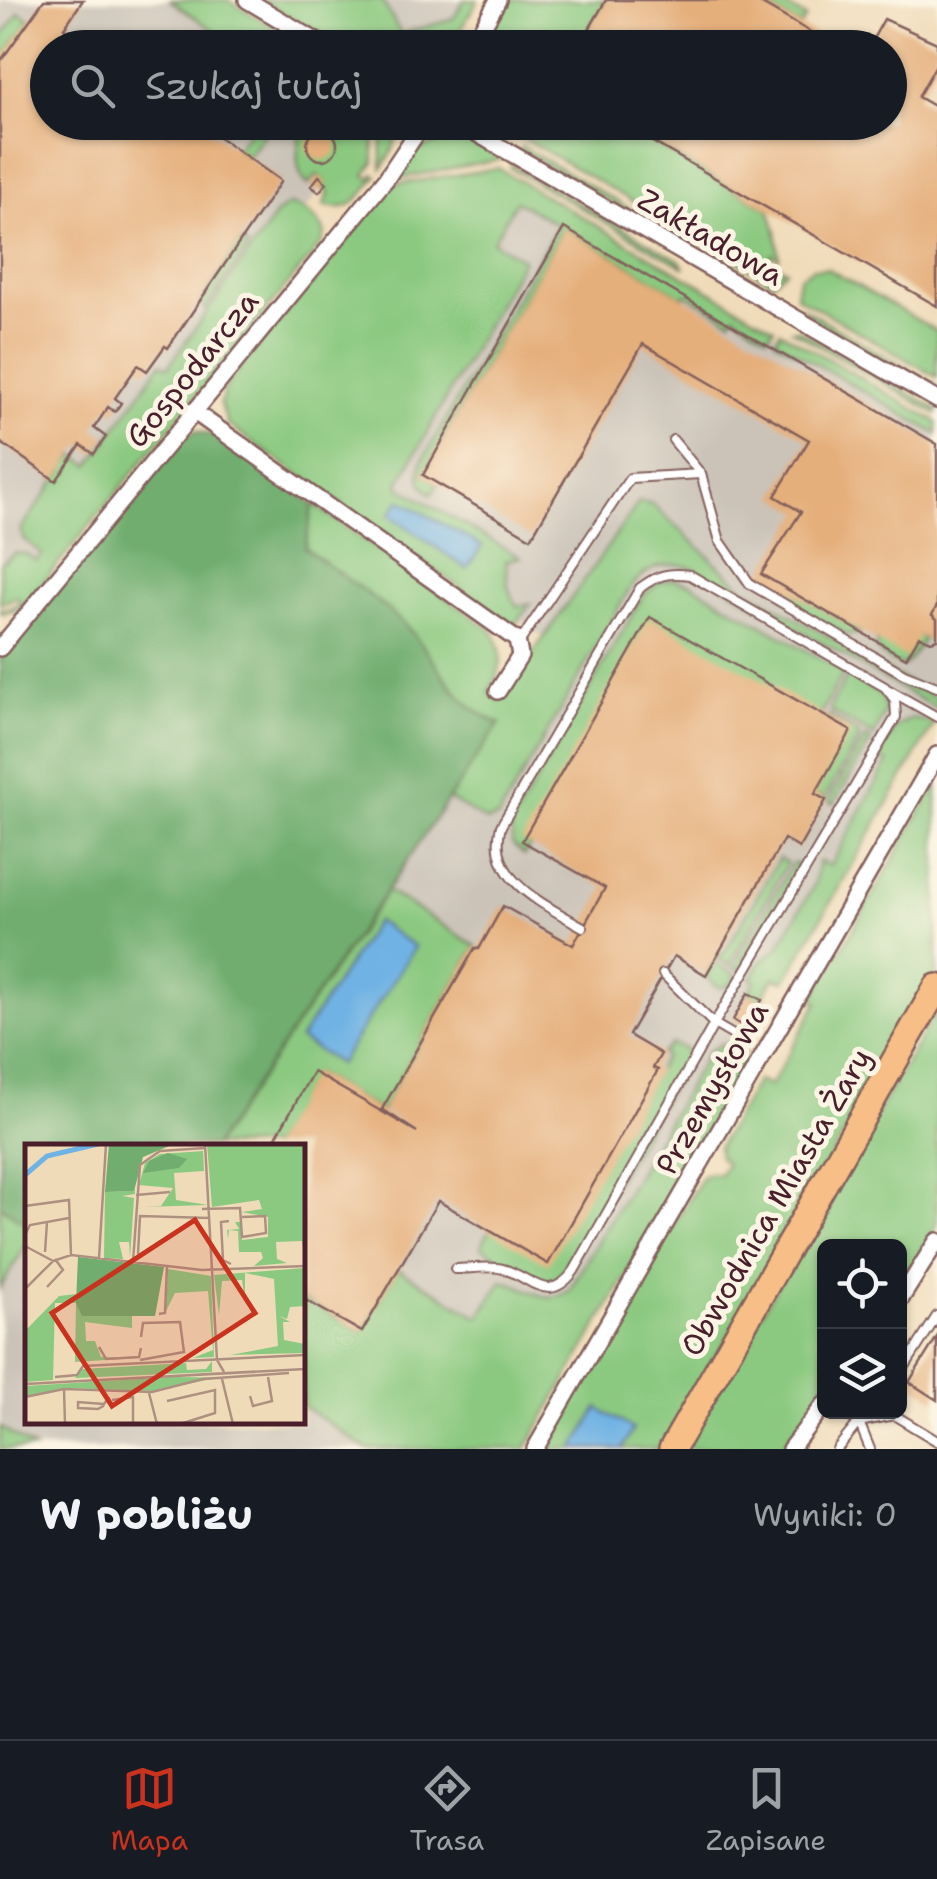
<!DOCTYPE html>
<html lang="pl">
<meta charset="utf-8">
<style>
body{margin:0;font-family:"Shantell Sans",sans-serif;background:#242831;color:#f1f3f6}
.controls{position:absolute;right:30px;bottom:30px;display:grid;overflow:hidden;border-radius:15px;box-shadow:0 2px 8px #0004}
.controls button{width:90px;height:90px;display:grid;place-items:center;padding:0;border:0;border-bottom:2px solid #363941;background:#171b24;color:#f1f3f6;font:50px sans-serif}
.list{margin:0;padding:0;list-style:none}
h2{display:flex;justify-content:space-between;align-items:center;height:130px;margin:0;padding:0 40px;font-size:42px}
h2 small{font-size:32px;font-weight:400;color:#9ea1a6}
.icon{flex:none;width:55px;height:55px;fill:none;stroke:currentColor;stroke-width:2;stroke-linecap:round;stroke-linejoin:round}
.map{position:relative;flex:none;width:937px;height:1449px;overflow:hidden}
.search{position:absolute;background:#171b24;box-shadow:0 2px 8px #0004;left:30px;right:30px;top:30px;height:110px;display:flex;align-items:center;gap:25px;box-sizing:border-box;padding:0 35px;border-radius:55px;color:#9ea1a6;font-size:38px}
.sheet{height:290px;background:#171b24}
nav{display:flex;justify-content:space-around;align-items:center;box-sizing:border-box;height:140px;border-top:2px solid #363941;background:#171b24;font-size:28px;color:#9ea1a6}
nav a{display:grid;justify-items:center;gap:5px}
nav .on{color:#c8321e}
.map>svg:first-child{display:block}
</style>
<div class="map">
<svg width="937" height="1449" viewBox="0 0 937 1449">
<rect width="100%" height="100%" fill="#fcf5e5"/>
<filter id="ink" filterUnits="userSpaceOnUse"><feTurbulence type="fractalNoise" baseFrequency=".01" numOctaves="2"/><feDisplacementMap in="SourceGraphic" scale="20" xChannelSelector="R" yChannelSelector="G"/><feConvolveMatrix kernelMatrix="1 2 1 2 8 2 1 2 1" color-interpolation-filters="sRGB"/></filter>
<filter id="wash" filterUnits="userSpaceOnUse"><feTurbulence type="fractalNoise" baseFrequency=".0048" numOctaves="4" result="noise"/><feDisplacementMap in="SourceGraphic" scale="40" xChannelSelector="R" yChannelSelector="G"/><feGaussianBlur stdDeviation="2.25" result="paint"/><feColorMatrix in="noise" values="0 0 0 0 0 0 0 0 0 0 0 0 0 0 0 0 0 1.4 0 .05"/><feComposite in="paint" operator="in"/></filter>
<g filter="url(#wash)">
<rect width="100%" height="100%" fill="#f0dbb9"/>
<g fill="#cbc3b8">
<polygon points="0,0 197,0 279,47 48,48 48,122 358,123 333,205 325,198 329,193 322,188 15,591 0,597"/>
<polygon points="292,0 473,0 458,27 382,48"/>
<polygon points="497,174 937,427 937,719 785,981 774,978 729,1055 737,1064 517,1449 303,1334 302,1146 214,1146 553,644 380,519"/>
<polygon points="27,1244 28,1422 302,1422 303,1406 367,1449 34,1449 0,1427 0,1288"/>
</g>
<g fill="#8bc980" stroke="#6a7456" stroke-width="2.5">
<polygon points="170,0 227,0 309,47 237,47"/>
<polygon points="261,0 382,0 401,34 453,19 464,0 478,0 452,45 444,48 343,47"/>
<polygon points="507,0 606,0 578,47 480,48"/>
<polygon points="755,0 775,0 806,18 801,26"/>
<polygon points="19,12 30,20 0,62 0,40"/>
<path d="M335 122 374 123V162L365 175 370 179 374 174 377 176C362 195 351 215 324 205L329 193 323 188 326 182 317 175 308 185C291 168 299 144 302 123Z"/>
<polygon points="255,123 272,123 247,157 236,149"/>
<path d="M381 123H396C397 141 394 154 382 168Z"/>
<polygon points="512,123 618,123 769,209 776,231 779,258 772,254 769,260 786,270 772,282 517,135"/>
<polygon points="444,140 471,142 503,159 396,179 417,150"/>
<polygon points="522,146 761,285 752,284 520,150"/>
<polygon points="511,164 679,260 685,268 511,168"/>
<path d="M498 168 774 328 768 336 735 315 731 320 686 294 683 297 564 228 423 474 438 484 432 494C419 485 417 476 422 461L558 225 516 201 493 242 523 259 399 483 401 488 520 557 506 561 508 587 517 606 530 604 517 623H510L228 425 220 404 226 386 391 185Z"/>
<path d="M288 205C303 206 321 220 325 234L322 243 26 603 15 611 0 613V609L11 608 21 601 17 597 0 604V563L15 553 26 554 36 561 42 554 24 539 21 529 74 455 90 465 161 363 168 367 277 213Z"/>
<polygon points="240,241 248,246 205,309 200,305"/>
<polygon points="813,268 828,269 937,331 937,377 796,296 799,277"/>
<polygon points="799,306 937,386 937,391 812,319"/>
<polygon points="798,329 937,409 937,414 792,330"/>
<polygon points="780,331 937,422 937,434 775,340"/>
<path d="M639 502 652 504 742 587 937 699V709L693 568C666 560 645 567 629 590L498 818 487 821 449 799 499 723C453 707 437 656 403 624 374 596 337 573 305 548L313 504 493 631C505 654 503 670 489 692L500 700Z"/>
<polygon points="673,579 691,584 844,672 820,715 530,845 524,855 512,844 512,823 643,596 658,583"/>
<polygon points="783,586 860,631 859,633 847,635 797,608 782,595"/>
<path d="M919 636 924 639 905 666C893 665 875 655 877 641Z"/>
<polygon points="848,675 882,696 885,711 874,736 831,712 830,708"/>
<polygon points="829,716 858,733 859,739 824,799 813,793 825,718"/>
<polygon points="912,718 934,724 785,981 774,978 761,1000 748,993 755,981 751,978 761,961 778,948 814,885 819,861 830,866 888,762 879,756 896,727"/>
<polygon points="865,737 871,741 834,804 828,801"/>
<polygon points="937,784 937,973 663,1449 543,1449 702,1177 708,1173 720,1174 726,1163 719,1157 718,1147 757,1081 770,1086 818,1002 813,998"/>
<polygon points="779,858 787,863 729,965 716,957 719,953 723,955"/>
<polygon points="793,863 800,865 739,970 733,967"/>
<polygon points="387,891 476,946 381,1111 314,1073 272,1146 214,1146"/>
<polygon points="714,962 736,975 730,985 720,988 711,982 706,975"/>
<polygon points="937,1009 937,1226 900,1285 900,1246 824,1246 824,1392 781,1449 683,1449"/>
<path d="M723 1043 731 1044 743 1051 746 1071 726 1104 716 1101 713 1105 721 1113 526 1449H367L303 1406V1299L362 1332 398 1269 479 1317 502 1281C527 1284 542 1307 569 1291L708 1052Z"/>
<polygon points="671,1044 685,1049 687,1059 559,1278 540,1281 481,1247 493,1223 550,1255 665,1056 661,1054"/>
<polygon points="0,1206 28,1224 27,1244 0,1288"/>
<polygon points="0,1427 34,1449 0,1449"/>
</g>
<path fill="#70ad6e" stroke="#5d664c" stroke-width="2.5" d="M196 431 215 435 313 504 305 548C337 573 375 596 404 624 437 657 453 707 500 723L214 1146H28L27 1224 0 1206V660L185 435Z"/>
<g fill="#6fb2e4" stroke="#5c6888" stroke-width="2.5">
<polygon points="400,500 482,546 467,569 390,515"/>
<polygon points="376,921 415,947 339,1064 300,1039"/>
<polygon points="598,1408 633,1429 622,1449 574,1449"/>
</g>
<g id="blocks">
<g fill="#e5af7c">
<polygon points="44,0 83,0 64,28 92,48 48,48 48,122 198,122 281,181 168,348 165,346 147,371 138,365 115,398 121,403 115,412 108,407 94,428 106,437 94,454 81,445 56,481 0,442 0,62"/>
<polygon points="606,0 755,0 838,48 578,48"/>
<polygon points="884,19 937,43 937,63 918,97 937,108 937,306 618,122 890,122 890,48 868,48"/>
<circle cx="322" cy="145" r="15"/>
<polygon points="319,176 327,183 319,192 311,186"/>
<polygon points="564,228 937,444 937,606 932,615 937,619 937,639 931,641 919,636 906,658 761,574 801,512 775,496 809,440 643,344 531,538 423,475"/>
<polygon points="650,617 851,731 815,794 826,800 799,848 784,839 706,975 674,956 629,1035 661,1054 653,1068 658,1070 548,1264 438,1201 362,1332 302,1298 302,1146 271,1146 313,1072 417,1132 382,1109 475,948 479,949 503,906 573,945 605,888 522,841"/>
<polygon points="748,993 762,1000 746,1028 733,1020"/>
<polygon points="937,1337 937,1400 909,1382"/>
</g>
</g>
</g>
<g filter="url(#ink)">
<use href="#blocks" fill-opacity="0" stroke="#84615d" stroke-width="2.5"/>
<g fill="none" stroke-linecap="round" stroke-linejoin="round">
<g stroke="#84615d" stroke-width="12">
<g id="service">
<polyline points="673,440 701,474 720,541 750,584 904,674 937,687"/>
<polyline points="519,643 630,478 701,474"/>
<polyline points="889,690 937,717"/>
<path d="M583 927C544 904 486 880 501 826L640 588C657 575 668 572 690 575L885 687 895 700 896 717 714 1024 738 1038"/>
<path d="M455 1269C469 1269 490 1265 503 1269 532 1277 548 1306 574 1271L714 1024 663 974"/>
<polyline points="900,1374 937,1316"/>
<polyline points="842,1412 859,1422 894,1415 937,1441"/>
<polyline points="837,1449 859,1422 870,1449"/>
</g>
</g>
<g stroke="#84615d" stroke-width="20">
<g id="minor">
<polyline points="247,0 328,48"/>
<polyline points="471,48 498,0"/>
<polyline points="457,122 937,400"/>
<polyline points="193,411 517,640 520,656 498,691"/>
<polyline points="0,648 386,179 424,122"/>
<polyline points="900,1300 937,1241"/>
<polyline points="535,1449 937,755"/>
<polyline points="790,1449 824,1405"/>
</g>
</g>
<g stroke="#84615d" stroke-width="30">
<polyline id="primary" points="672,1449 937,987"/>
</g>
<use href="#service" stroke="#fff" stroke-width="8"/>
<use href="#minor" stroke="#fff" stroke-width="15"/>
<use href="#primary" stroke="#f7be87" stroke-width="25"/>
</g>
</g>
<g text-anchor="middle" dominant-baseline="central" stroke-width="10" stroke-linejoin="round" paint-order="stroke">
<g font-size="30" fill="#4a1f2b" stroke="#fcf5e5">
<text transform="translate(711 237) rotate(30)">Zakładowa</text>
<text transform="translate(192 369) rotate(-51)">Gospodarcza</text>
<text transform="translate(712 1088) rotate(-60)">Przemysłowa</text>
<text transform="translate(776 1202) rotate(-60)">Obwodnica Miasta Żary</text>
</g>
</g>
<g transform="translate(25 1144)">
<rect width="280" height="280" fill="#f0dbb9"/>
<path d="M182 0H280V119L277 97 251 98 252 115 262 119 229 122 238 114 236 108H214L213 87 204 86 203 95 202 86 214 85 210 78H216L217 96 243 93V73L217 68 237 65 234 56 187 63ZM178 7 179 27 149 29 151 56 183 61 118 63 136 62 148 44 114 41 120 19 135 10ZM109 41 110 50 97 52 109 54 105 114 104 98H94L98 115 79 114 80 48 109 47ZM279 124 280 162 265 163 262 175 254 172 265 178H258L259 196 280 200V209L205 211 253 202 249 135 220 129V157L217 136 197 137 194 171 189 131ZM143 125 186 132 189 213 168 214 188 206 183 147 150 149 141 167ZM51 150 59 171 107 172V184L60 178 61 197H70L76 213 111 214 50 218 51 159H30L28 236 0 238V187L34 152ZM187 217V228L50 234 57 225 161 219 162 226 181 225ZM146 233 231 234H191L129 247 41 244 0 252V242Z" fill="#8bc980"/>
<path d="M84 0H149L118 13 109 47 80 48ZM143 9 162 15 154 24 118 29 124 17ZM53 113 139 123 130 172H57L51 159Z" fill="#70ad6e"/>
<path fill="none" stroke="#6fb2e4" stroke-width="5" d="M0 31 22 12 73 0"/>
<path fill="none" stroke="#ae9080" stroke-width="2.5" d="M180 0 192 216 199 228M111 51 145 48M0 62 44 56 46 111M177 65 215 64 217 93 241 89 240 72 217 73M204 77 196 78 198 116 206 120M0 91 5 81 44 74M0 102 28 117M20 108 22 78M113 110 115 72 185 74M74 114 81 0M108 118 115 21 135 7 180 4M22 143 38 126 30 115M0 145 28 117 46 111 177 126 280 122M134 170 140 169 142 122M74 203 81 215 114 213 116 204M115 216 159 208 155 178 118 179 116 193M30 233 52 231 58 222 280 211M197 235 208 280M0 240 280 225M39 245 40 280M124 249 132 280M225 252 228 262 247 257 243 233M0 253 39 245 127 248 178 235 264 229M87 256 108 253V280M142 257 190 246V269L155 280M79 260 53 258V264L73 265 78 262 79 260 84 253"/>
<path fill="#c8321e" fill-opacity="0.15" stroke="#c8321e" stroke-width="5" d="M170 76 230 169 87 262 27 169Z"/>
<rect width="280" height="280" fill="none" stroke="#4a1f2b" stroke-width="5"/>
</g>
</svg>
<div class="controls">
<button><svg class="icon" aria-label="locate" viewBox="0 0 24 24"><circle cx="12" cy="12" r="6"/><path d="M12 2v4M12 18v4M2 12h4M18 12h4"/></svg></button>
<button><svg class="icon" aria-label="layers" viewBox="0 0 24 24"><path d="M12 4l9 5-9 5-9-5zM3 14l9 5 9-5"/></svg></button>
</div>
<div class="search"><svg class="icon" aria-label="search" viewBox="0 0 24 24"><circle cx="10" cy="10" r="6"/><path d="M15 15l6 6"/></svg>Szukaj tutaj</div>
</div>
<section class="sheet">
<h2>W pobliżu<small>Wyniki: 0</small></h2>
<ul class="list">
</ul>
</section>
<nav>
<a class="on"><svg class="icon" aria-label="map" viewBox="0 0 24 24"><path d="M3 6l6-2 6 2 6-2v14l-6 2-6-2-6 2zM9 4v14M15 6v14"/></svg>Mapa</a>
<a><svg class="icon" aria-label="directions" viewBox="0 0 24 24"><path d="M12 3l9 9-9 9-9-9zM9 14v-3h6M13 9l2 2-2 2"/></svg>Trasa</a>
<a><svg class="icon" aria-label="saved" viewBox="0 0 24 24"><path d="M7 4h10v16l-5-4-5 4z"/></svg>Zapisane</a>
</nav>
